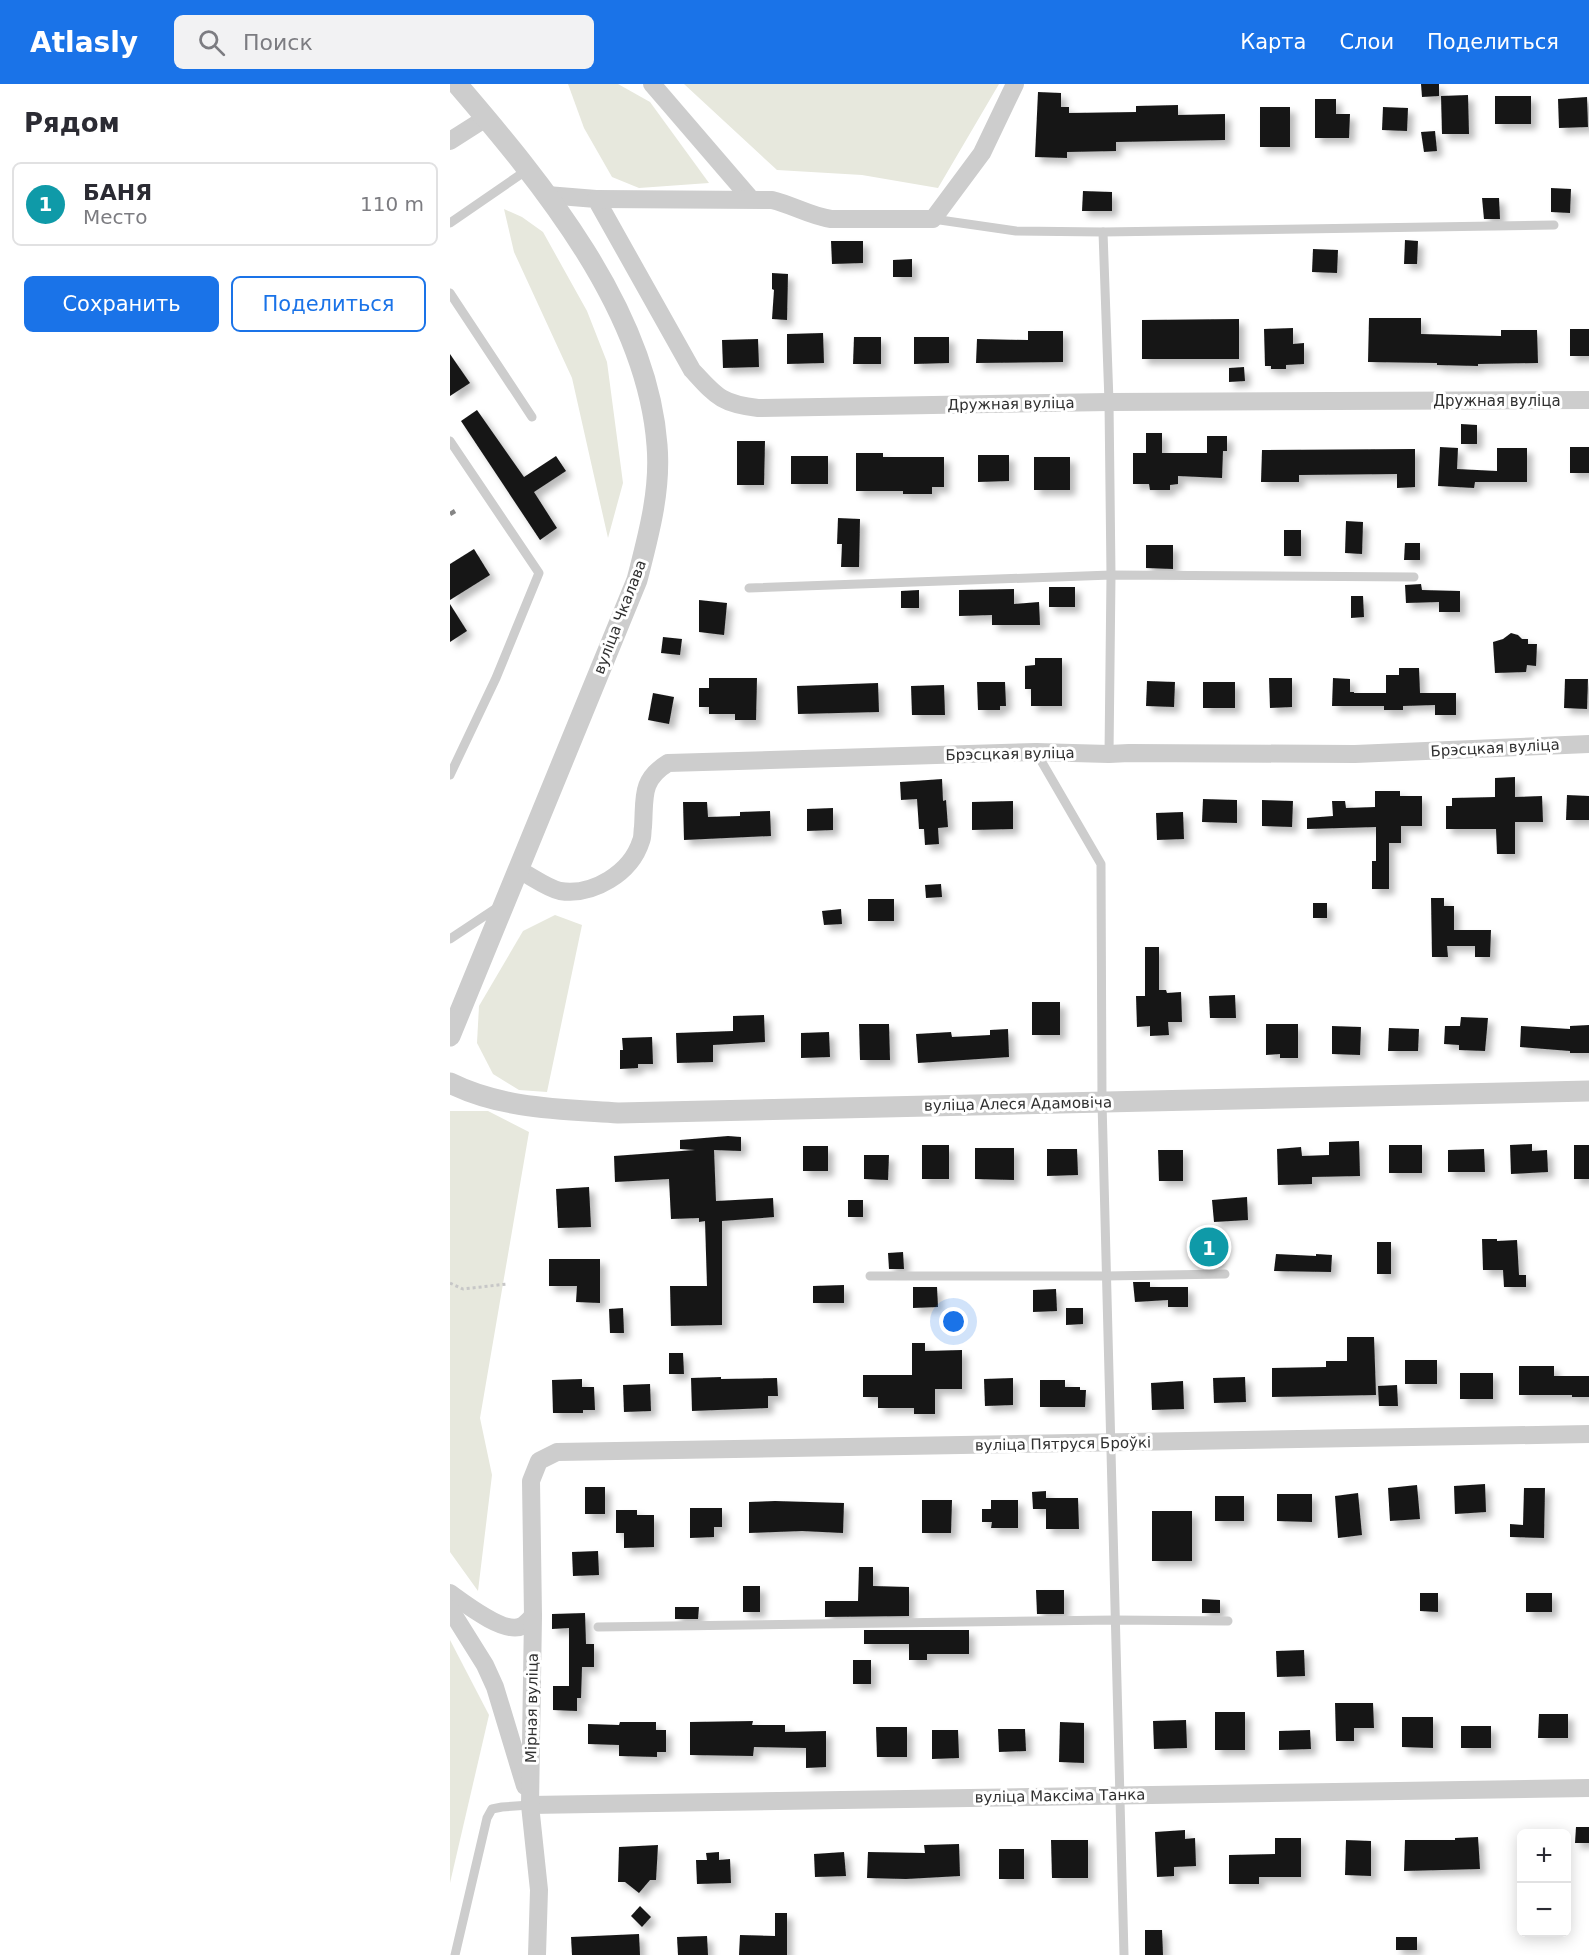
<!DOCTYPE html>
<html lang="ru">
<meta charset="utf-8">
<style>
body{margin:0;font-family:"DejaVu Sans",sans-serif;background:#f2f2f3;color:#2b2b33}
.controls{position:absolute;right:18px;bottom:18px;display:grid;overflow:hidden;border-radius:9px;box-shadow:0 3px 15px #0003}
.controls button{width:54px;height:54px;display:grid;place-items:center;padding:0;border:0;border-bottom:2px solid #e1e1e2;background:#fff;color:#2b2b33;font:30px sans-serif}
.you{position:absolute;left:504px;top:1238px;width:21px;height:21px;margin:-15px;border:4px solid #fff;border-radius:50%;background:#1a73e8;box-shadow:0 0 0 9px #1a73e833}
.badge{display:grid;place-items:center;width:39px;height:39px;border-radius:50%;background:#1a73e8;color:#fff;font-size:20px;font-weight:700}
.pin{position:absolute;translate:-50% -50%;border:3px solid #fff;box-shadow:0 2px 6px #0006}
.list{margin:0;padding:0;list-style:none}
h2{display:flex;justify-content:space-between;align-items:center;height:78px;margin:0;padding:0 24px;font-size:26px}
h2 small{font-size:20px;font-weight:400;color:#7c7c81}
.list li{display:grid;grid-template-columns:39px 1fr auto;gap:18px;align-items:center;box-sizing:border-box;height:84px;margin:0 12px 12px;padding:0 12px;border:2px solid #e1e1e2;border-radius:9px}
.list b{display:block;font-size:22px;white-space:nowrap}
.list p{margin:0;font-size:20px;white-space:nowrap;color:#7c7c81}
.list em{font-size:20px;font-style:normal;color:#7c7c81}
.actions{display:flex;gap:12px;padding:18px 24px}
.actions a{flex:1;padding:14px 0;border:2px solid #1a73e8;border-radius:9px;text-align:center;font-size:21px;color:#1a73e8}
.actions .main{background:#1a73e8;color:#fff}
.icon{flex:none;width:33px;height:33px;fill:none;stroke:currentColor;stroke-width:2;stroke-linecap:round;stroke-linejoin:round}
.map{position:relative;flex:none;width:1139px;height:1871px;overflow:hidden}
header{display:flex;align-items:center;gap:36px;box-sizing:border-box;height:84px;padding:0 30px;background:#1a73e8;color:#fff}
header strong{font-size:28px}
nav{display:flex;gap:33px;margin-inline-start:auto;font-size:21px}
.search{width:420px;height:54px;background:#f2f2f3;display:flex;align-items:center;gap:15px;box-sizing:border-box;padding:0 21px;border-radius:9px;color:#7c7c81;font-size:22px}
main{display:flex}
aside{flex:1;background:#fff}
.map>svg:first-child{display:block}
</style>
<header>
<strong>Atlasly</strong>
<div class="search"><svg class="icon" aria-label="search" viewBox="0 0 24 24"><circle cx="10" cy="10" r="6"/><path d="M15 15l6 6"/></svg>Поиск</div>
<nav><a>Карта</a><a>Слои</a><a>Поделиться</a></nav>
</header>
<main>
<aside>
<h2>Рядом<small></small></h2>
<ul class="list">
<li><span class="badge" style="background:#0f9aa8">1</span><div><b>БАНЯ</b><p>Место</p></div><em>110 m</em></li>
</ul>
<div class="actions"><a class="main">Сохранить</a><a>Поделиться</a></div>
</aside>
<div class="map">
<svg width="1139" height="1871" viewBox="0 0 1139 1871">
<defs>
<filter id="shadow"><feDropShadow dx="5.5" dy="5.5" stdDeviation="3" flood-color="#0004"/></filter>
</defs>
<rect width="100%" height="100%" fill="#fff"/>
<g fill="#e7e8dd">
<polygon points="118,0 168,0 200,18 259,99 189,104 162,93 134,44"/>
<polygon points="234,0 549,0 488,104 412,91 327,86"/>
<polygon points="54,125 72,133 93,148 137,227 157,278 173,399 158,454 122,294 64,168"/>
<polygon points="105,831 132,841 97,1008 69,1006 43,990 27,959 29,922 73,847"/>
<polygon points="0,1027 38,1027 79,1048 30,1334 42,1391 28,1507 0,1468"/>
<polygon points="0,1556 39,1631 0,1799"/>
</g>
<g fill="#171717" filter="url(#shadow)">
<polygon points="971,0 989,0 989,12 972,13"/>
<polygon points="588,8 611,9 611,23 619,23 619,29 686,28 686,22 728,21 728,31 775,30 775,56 666,58 666,67 617,68 617,74 585,73"/>
<polygon points="1018,11 1019,50 992,50 991,12"/>
<rect x="1045" y="12" width="36" height="28"/>
<polygon points="1137,13 1138,43 1109,44 1108,15"/>
<polygon points="865,15 886,15 886,30 900,30 899,54 865,54"/>
<rect x="810" y="23" width="30" height="40"/>
<polygon points="933,23 958,24 957,47 932,46"/>
<polygon points="985,47 987,67 974,68 971,48"/>
<polygon points="1101,104 1121,105 1120,129 1101,128"/>
<polygon points="633,107 662,108 662,127 632,127"/>
<polygon points="1032,114 1049,114 1050,135 1034,135"/>
<polygon points="955,156 968,157 967,180 954,180"/>
<polygon points="381,157 413,157 413,179 382,180"/>
<polygon points="863,165 888,166 887,189 862,188"/>
<polygon points="462,175 462,193 443,193 443,176"/>
<polygon points="322,189 338,190 337,236 322,235 324,206 322,205"/>
<polygon points="919,234 971,234 971,250 1051,252 1051,246 1087,246 1088,279 1028,280 1028,282 987,281 987,279 918,278"/>
<polygon points="789,235 789,275 692,275 692,236"/>
<polygon points="843,244 843,260 854,259 854,280 836,281 836,285 821,285 821,282 815,282 814,245"/>
<rect x="1120" y="245" width="19" height="27"/>
<polygon points="578,247 613,247 613,278 526,279 527,255 578,256"/>
<polygon points="373,249 374,279 337,280 337,250"/>
<polygon points="404,253 431,253 431,280 403,280"/>
<polygon points="464,253 499,253 499,279 464,280"/>
<polygon points="308,255 309,283 273,284 272,256"/>
<polygon points="0,270 20,299 0,312"/>
<polygon points="794,283 795,297 779,298 779,284"/>
<polygon points="27,326 74,393 106,372 116,387 84,408 107,444 90,456 11,337"/>
<polygon points="1011,340 1027,341 1027,360 1011,360"/>
<polygon points="696,349 712,349 712,369 757,369 757,352 777,352 777,367 773,367 772,394 728,392 728,400 720,401 720,406 700,406 699,400 683,400 683,369 696,369"/>
<polygon points="287,357 315,357 314,401 287,401"/>
<polygon points="990,363 1008,364 1007,385 1047,387 1047,364 1077,364 1077,398 1025,398 1024,404 988,402"/>
<rect x="1120" y="363" width="19" height="26"/>
<polygon points="965,365 965,403 947,404 947,390 849,391 849,398 811,398 812,366"/>
<polygon points="406,369 433,369 433,373 494,373 494,403 482,403 482,410 453,410 453,407 406,407"/>
<polygon points="528,371 559,371 559,397 528,398"/>
<rect x="341" y="372" width="37" height="28"/>
<rect x="584" y="373" width="36" height="33"/>
<polygon points="388,434 410,435 409,483 391,483 392,460 387,460"/>
<polygon points="896,437 913,438 912,470 895,469"/>
<rect x="834" y="446" width="17" height="26"/>
<polygon points="955,459 970,459 970,476 954,476"/>
<polygon points="696,461 723,461 723,485 696,484"/>
<polygon points="24,465 40,491 0,516 0,480"/>
<polygon points="971,500 972,506 1010,507 1010,528 989,528 989,518 956,519 955,501"/>
<rect x="599" y="503" width="26" height="20"/>
<polygon points="564,505 564,520 589,518 590,541 542,541 542,531 509,532 509,506"/>
<polygon points="469,506 469,524 451,524 451,507"/>
<polygon points="901,512 913,512 914,533 901,534"/>
<polygon points="249,516 277,519 274,551 249,548"/>
<polygon points="0,520 17,547 0,558"/>
<polygon points="1061,549 1068,551 1072,555 1078,555 1078,560 1087,560 1086,582 1077,581 1076,588 1045,589 1043,558 1053,555"/>
<polygon points="213,553 232,555 230,571 211,569"/>
<polygon points="585,574 612,574 612,622 581,622 581,605 575,605 575,582 585,581"/>
<polygon points="949,584 969,584 970,609 1006,609 1006,631 985,631 985,621 953,622 953,626 934,626 934,622 882,622 883,594 900,595 900,608 904,608 904,609 936,609 936,591 949,591"/>
<polygon points="259,594 307,594 306,636 285,636 285,630 259,630 259,623 249,623 249,604 259,604"/>
<polygon points="819,594 842,594 842,623 820,624"/>
<polygon points="1115,595 1138,595 1137,625 1114,624"/>
<polygon points="697,597 725,598 724,623 696,622"/>
<polygon points="527,598 555,598 556,622 550,622 550,626 528,626"/>
<rect x="753" y="598" width="32" height="26"/>
<polygon points="428,599 429,628 348,630 347,602"/>
<polygon points="494,601 495,631 462,631 461,602"/>
<polygon points="203,609 224,613 219,640 198,636"/>
<polygon points="1065,693 1065,713 1092,712 1093,738 1065,738 1065,770 1047,770 1046,745 996,745 996,722 1002,722 1002,714 1045,713 1045,694"/>
<polygon points="492,695 493,717 496,716 498,743 488,744 489,760 475,761 474,745 469,745 467,715 451,716 450,698"/>
<polygon points="925,707 950,707 950,712 972,712 972,742 951,742 951,759 939,759 939,805 922,805 922,777 926,777 926,743 857,745 857,734 883,732 882,717 895,717 896,724 925,723"/>
<polygon points="1117,711 1139,712 1139,736 1116,736"/>
<polygon points="753,715 787,716 787,739 752,738"/>
<polygon points="812,716 843,717 842,743 812,742"/>
<polygon points="563,717 563,745 522,746 522,718"/>
<polygon points="233,718 257,718 258,733 290,732 290,728 320,727 321,752 234,756"/>
<polygon points="383,724 383,746 357,747 357,725"/>
<polygon points="733,728 734,755 707,756 706,729"/>
<polygon points="491,800 492,813 476,814 475,801"/>
<polygon points="981,814 994,814 994,822 1004,822 1004,846 1041,846 1040,873 1025,873 1025,862 997,862 998,873 982,873"/>
<rect x="418" y="815" width="26" height="22"/>
<rect x="863" y="819" width="14" height="15"/>
<polygon points="391,825 392,840 374,841 372,827"/>
<polygon points="695,863 709,863 709,906 716,906 717,909 731,908 732,938 718,938 719,951 700,952 700,942 687,943 686,912 695,912"/>
<polygon points="785,911 786,934 760,934 759,912"/>
<rect x="582" y="918" width="28" height="33"/>
<polygon points="314,931 315,958 263,961 263,978 227,979 226,949 283,947 283,932"/>
<polygon points="1011,933 1038,934 1035,967 1009,966 1009,961 994,960 995,942 1010,942"/>
<polygon points="409,940 439,940 440,976 410,976"/>
<polygon points="816,940 848,940 848,974 830,974 830,970 816,971"/>
<polygon points="1139,941 1139,969 1120,969 1120,967 1070,963 1071,942 1120,945 1120,942"/>
<polygon points="882,942 911,943 910,971 882,970"/>
<polygon points="939,944 969,945 968,967 938,967"/>
<polygon points="558,945 559,973 468,979 466,950 501,948 502,953 540,951 540,946"/>
<polygon points="379,948 380,973 351,974 351,949"/>
<polygon points="202,953 203,980 188,980 188,984 170,985 170,966 173,966 172,954"/>
<polygon points="278,1052 291,1053 291,1067 264,1066 266,1117 323,1114 324,1133 272,1137 272,1241 221,1242 220,1202 257,1202 255,1137 249,1138 249,1134 221,1135 219,1095 165,1098 164,1072 245,1066 230,1065 230,1056"/>
<polygon points="909,1057 910,1092 862,1093 862,1100 828,1101 827,1065 851,1063 852,1072 879,1071 879,1058"/>
<polygon points="1082,1060 1082,1067 1097,1066 1098,1088 1061,1090 1060,1061"/>
<rect x="472" y="1061" width="27" height="34"/>
<rect x="939" y="1061" width="33" height="28"/>
<rect x="1124" y="1061" width="15" height="34"/>
<rect x="353" y="1062" width="25" height="25"/>
<polygon points="525,1064 564,1064 564,1096 525,1095"/>
<polygon points="597,1065 627,1065 628,1091 597,1092"/>
<polygon points="1034,1065 1035,1088 998,1088 998,1066"/>
<polygon points="708,1066 733,1066 733,1097 709,1097"/>
<polygon points="414,1071 439,1071 438,1096 414,1095"/>
<polygon points="139,1103 141,1143 108,1144 106,1105"/>
<polygon points="797,1113 798,1136 764,1138 762,1116"/>
<rect x="398" y="1116" width="15" height="17"/>
<polygon points="750,1148 768,1148 768,1179 749,1179"/>
<polygon points="1032,1155 1047,1155 1047,1157 1067,1156 1069,1191 1076,1191 1076,1203 1054,1203 1053,1186 1033,1186"/>
<rect x="927" y="1158" width="14" height="32"/>
<polygon points="453,1168 454,1185 439,1185 438,1169"/>
<polygon points="826,1170 866,1172 866,1170 882,1171 881,1188 824,1187"/>
<polygon points="99,1175 150,1175 150,1219 126,1218 127,1202 99,1202"/>
<polygon points="683,1198 700,1198 700,1203 738,1203 738,1223 718,1223 718,1216 685,1218"/>
<polygon points="394,1201 394,1219 363,1219 363,1202"/>
<polygon points="463,1203 487,1203 488,1223 463,1224"/>
<polygon points="606,1205 607,1227 583,1228 583,1206"/>
<polygon points="173,1224 174,1249 160,1249 159,1225"/>
<polygon points="616,1224 633,1224 633,1240 616,1241"/>
<polygon points="897,1253 924,1253 926,1311 822,1313 822,1284 876,1283 876,1277 897,1277"/>
<polygon points="462,1259 475,1259 475,1267 512,1266 512,1305 485,1305 485,1330 464,1330 464,1324 428,1324 428,1313 413,1313 413,1291 462,1291"/>
<polygon points="219,1269 233,1269 234,1290 219,1290"/>
<rect x="955" y="1276" width="32" height="24"/>
<polygon points="1069,1282 1104,1282 1104,1292 1139,1292 1139,1313 1122,1313 1122,1311 1069,1311"/>
<rect x="1010" y="1289" width="33" height="26"/>
<polygon points="271,1293 271,1295 327,1294 328,1312 318,1312 318,1324 242,1327 241,1294"/>
<polygon points="795,1293 796,1318 764,1319 763,1294"/>
<polygon points="563,1294 563,1321 535,1322 534,1295"/>
<polygon points="132,1295 132,1303 144,1303 145,1326 133,1326 133,1329 103,1329 102,1296"/>
<polygon points="590,1296 615,1296 615,1303 630,1303 630,1306 636,1306 635,1323 590,1323"/>
<polygon points="733,1297 734,1325 702,1326 701,1299"/>
<polygon points="200,1300 201,1327 174,1328 173,1301"/>
<polygon points="947,1301 948,1322 929,1322 928,1302"/>
<polygon points="1035,1400 1036,1428 1005,1430 1004,1402"/>
<polygon points="967,1401 970,1435 940,1437 938,1404"/>
<rect x="135" y="1403" width="20" height="27"/>
<polygon points="1074,1404 1095,1404 1094,1454 1060,1453 1060,1440 1073,1441"/>
<polygon points="596,1407 596,1414 628,1414 629,1445 596,1445 596,1420 596,1425 583,1425 582,1408"/>
<polygon points="908,1409 912,1451 888,1454 885,1412"/>
<polygon points="827,1410 862,1410 862,1438 827,1437"/>
<rect x="765" y="1412" width="29" height="25"/>
<polygon points="472,1416 502,1416 501,1449 472,1449"/>
<polygon points="541,1416 568,1416 568,1444 541,1444 542,1438 532,1438 532,1425 541,1425"/>
<polygon points="325,1417 394,1419 393,1449 352,1447 299,1449 299,1418"/>
<polygon points="240,1424 272,1424 272,1443 264,1443 264,1453 240,1454"/>
<polygon points="166,1426 187,1426 187,1431 204,1431 204,1463 174,1464 174,1449 166,1449"/>
<rect x="702" y="1427" width="40" height="50"/>
<polygon points="148,1467 149,1491 123,1492 122,1468"/>
<polygon points="409,1483 423,1483 423,1502 459,1503 459,1532 375,1533 375,1517 408,1517"/>
<rect x="293" y="1502" width="17" height="26"/>
<polygon points="586,1506 614,1506 614,1530 587,1530"/>
<polygon points="970,1509 988,1509 988,1528 970,1527"/>
<rect x="1076" y="1509" width="26" height="19"/>
<polygon points="752,1515 770,1516 770,1529 752,1529"/>
<polygon points="225,1523 249,1523 248,1535 225,1535"/>
<polygon points="135,1529 136,1560 144,1560 144,1583 132,1583 131,1614 127,1614 127,1627 103,1626 103,1602 119,1602 119,1544 102,1545 102,1530"/>
<polygon points="414,1546 519,1546 519,1570 477,1570 477,1576 459,1576 459,1560 414,1560"/>
<polygon points="854,1566 855,1592 827,1593 826,1567"/>
<rect x="403" y="1576" width="18" height="24"/>
<polygon points="885,1619 923,1619 924,1644 904,1644 904,1657 886,1657"/>
<rect x="765" y="1628" width="30" height="38"/>
<polygon points="1089,1630 1118,1630 1118,1654 1088,1654"/>
<polygon points="952,1633 983,1633 983,1664 952,1663"/>
<polygon points="736,1636 737,1664 704,1665 703,1637"/>
<polygon points="303,1637 302,1641 335,1641 335,1648 376,1647 376,1683 356,1684 356,1664 304,1663 303,1672 240,1671 240,1638"/>
<polygon points="170,1638 206,1638 206,1646 216,1646 216,1668 207,1668 207,1673 169,1672 169,1661 138,1660 138,1640 169,1641"/>
<polygon points="610,1638 634,1639 634,1679 609,1678"/>
<rect x="1011" y="1642" width="30" height="22"/>
<polygon points="426,1643 457,1643 457,1673 427,1673"/>
<polygon points="548,1645 575,1645 576,1667 549,1668"/>
<polygon points="482,1646 508,1646 509,1674 482,1675"/>
<polygon points="860,1646 861,1665 829,1666 829,1647"/>
<polygon points="1126,1743 1139,1743 1139,1759 1125,1759"/>
<polygon points="735,1746 735,1755 745,1754 746,1782 724,1783 724,1792 707,1793 705,1748"/>
<polygon points="1028,1753 1030,1785 954,1787 955,1756 1005,1756 1005,1754"/>
<polygon points="825,1754 851,1754 851,1793 809,1793 809,1800 779,1800 779,1771 825,1770"/>
<polygon points="601,1756 638,1756 638,1794 602,1794"/>
<polygon points="896,1756 921,1757 921,1792 895,1791"/>
<polygon points="509,1760 510,1792 456,1795 417,1794 418,1768 475,1769 474,1761"/>
<polygon points="208,1761 206,1796 200,1796 189,1809 175,1798 168,1798 169,1763"/>
<rect x="549" y="1765" width="25" height="30"/>
<polygon points="269,1768 269,1776 280,1775 281,1799 247,1800 246,1776 257,1776 256,1769"/>
<polygon points="394,1768 396,1792 365,1793 364,1770"/>
<polygon points="190,1822 201,1833 192,1843 181,1832"/>
<polygon points="325,1829 337,1829 337,1871 289,1871 290,1851 325,1852"/>
<polygon points="695,1846 712,1846 713,1871 695,1871"/>
<polygon points="189,1850 190,1871 122,1871 121,1853"/>
<polygon points="257,1852 258,1871 228,1871 227,1853"/>
<rect x="946" y="1853" width="21" height="13"/>
</g>
<g fill="none" stroke-linecap="round" stroke-linejoin="round">
<polyline stroke="#c7c7c7" stroke-width="3" stroke-dasharray="3 3" stroke-linecap="butt" points="0,1199 13,1205 57,1200"/>
<g stroke="#cdcdcd" stroke-width="9">
<polyline points="483,135 566,147 653,148 1104,141"/>
<polyline points="0,139 77,86"/>
<polyline points="653,148 659,318 661,491 659,670"/>
<polyline points="0,209 82,333"/>
<polyline points="0,357 89,489 46,594 0,691"/>
<polyline points="299,504 661,491 964,493"/>
<polyline points="586,668 651,780 652,1018 674,1871"/>
<polyline points="0,855 48,823"/>
<polyline points="420,1192 656,1192 775,1190"/>
<polyline points="148,1543 665,1536 778,1537"/>
<polyline points="5,1871 37,1734 42,1725 52,1723 80,1721"/>
</g>
<g stroke="#cdcdcd" stroke-width="18">
<polyline points="202,0 301,115"/>
<polyline points="0,57 36,34"/>
<path d="M97 111 146 115 242 286C266 312 271 320 308 324L659 318 1139 316"/>
<path d="M146 115 322 116C343 121 360 132 381 135H483L532 69 565 0"/>
<path d="M69 786C81 792 97 804 110 807 143 812 181 789 191 757 193 753 192 748 193 743 195 714 190 696 218 679L586 668 659 670 679 669 905 670 1139 660"/>
<path d="M0 1509C14 1519 55 1551 72 1542 76 1540 80 1535 83 1532"/>
<polyline points="0,1525 35,1581 45,1603 75,1702"/>
<polyline points="80,1721 1139,1704"/>
<polyline points="87,1871 89,1806 80,1721 83,1532 81,1397 89,1377 107,1368 1139,1350"/>
</g>
<g stroke="#cdcdcd" stroke-width="21">
<path d="M0 952 187 496C198 453 211 407 207 361 197 226 92 99 7 0"/>
<path d="M0 999C52 1025 111 1025 168 1029L1139 1007"/>
</g>
<polyline stroke="#858585" stroke-width="4.5" stroke-dasharray="6 4.5" stroke-linecap="butt" points="0,430 5,427"/>
</g>
<g text-anchor="middle" dominant-baseline="central" stroke-width="6" stroke-linejoin="round" paint-order="stroke">
<g font-size="15" fill="#303030" stroke="#fff">
<text x="1047" y="317">Дружная вуліца</text>
<text transform="translate(561 320) rotate(-1)">Дружная вуліца</text>
<text transform="translate(170 533) rotate(-69)">вуліца Чкалава</text>
<text transform="translate(1045 664) rotate(-3)">Брэсцкая вуліца</text>
<text transform="translate(560 670) rotate(-1)">Брэсцкая вуліца</text>
<text transform="translate(568 1020) rotate(-1)">вуліца Алеся Адамовіча</text>
<text transform="translate(613 1360) rotate(-1)">вуліца Пятруся Броўкі</text>
<text transform="translate(82 1624) rotate(-89)">Мірная вуліца</text>
<text transform="translate(610 1712) rotate(-1)">вуліца Максіма Танка</text>
</g>
</g>
</svg>
<div class="controls">
<button>+</button>
<button>−</button>
</div>
<div class="you"></div>
<div class="pin badge" style="left:759px;top:1163px;background:#0f9aa8">1</div>
</div>
</main>
